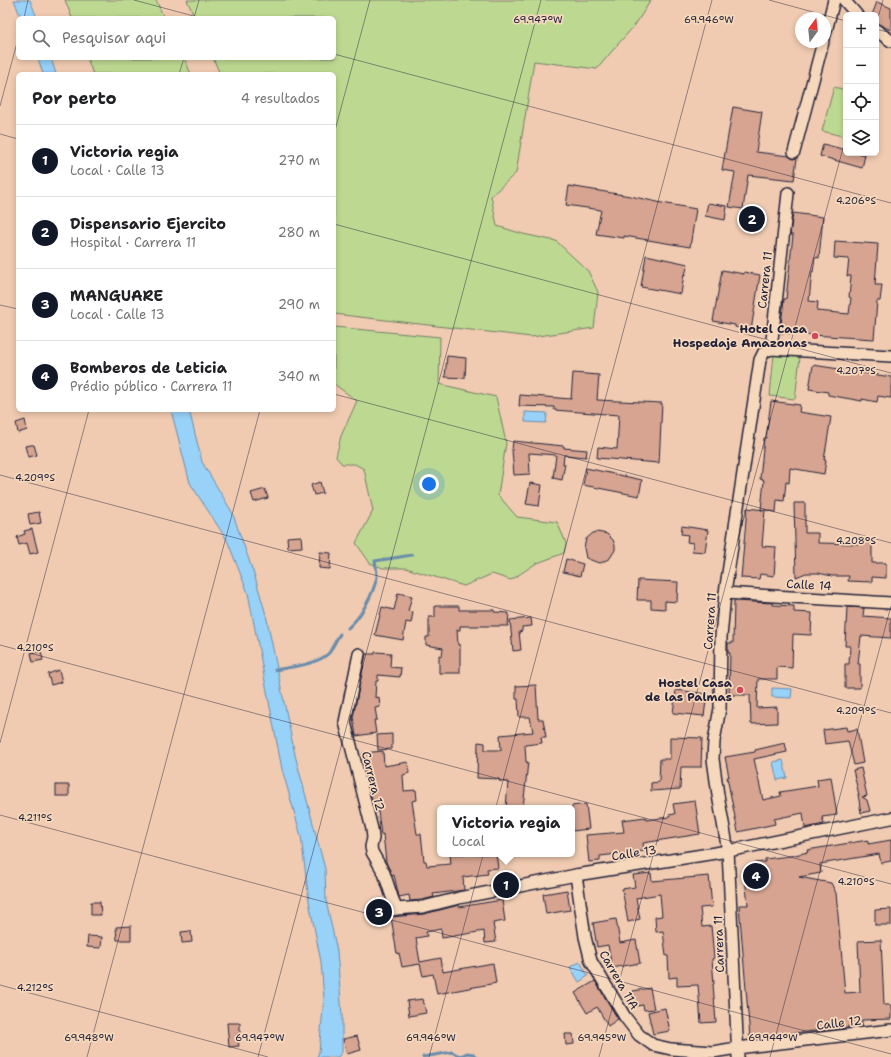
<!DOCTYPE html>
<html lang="pt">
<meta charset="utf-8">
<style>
body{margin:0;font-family:"Shantell Sans",sans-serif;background:#f6f6f6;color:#202124}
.controls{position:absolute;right:12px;top:12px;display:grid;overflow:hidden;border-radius:6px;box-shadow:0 2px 6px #0003}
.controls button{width:36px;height:36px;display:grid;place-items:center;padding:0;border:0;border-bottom:1px solid #e0e0e0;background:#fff;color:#202124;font:20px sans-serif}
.compass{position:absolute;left:795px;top:12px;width:36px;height:36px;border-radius:50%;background:#fff;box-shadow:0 2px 6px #0003;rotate:15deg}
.you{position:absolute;left:429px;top:484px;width:14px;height:14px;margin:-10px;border:3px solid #fff;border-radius:50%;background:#1a73e8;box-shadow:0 0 0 6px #1a73e833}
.badge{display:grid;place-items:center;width:26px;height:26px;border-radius:50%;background:#111827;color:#fff;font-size:13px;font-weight:700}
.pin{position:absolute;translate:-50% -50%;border:2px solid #fff;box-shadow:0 1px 4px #0006}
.popup{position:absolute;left:437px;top:805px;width:138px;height:52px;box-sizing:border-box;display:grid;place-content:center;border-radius:6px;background:#fff;filter:drop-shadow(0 1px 3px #0005);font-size:13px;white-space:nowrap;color:#757577}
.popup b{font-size:15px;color:#202124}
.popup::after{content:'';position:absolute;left:50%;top:100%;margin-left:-8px;border:8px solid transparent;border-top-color:#fff}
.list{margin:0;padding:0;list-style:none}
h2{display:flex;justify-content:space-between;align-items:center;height:52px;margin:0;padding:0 16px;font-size:17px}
h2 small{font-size:13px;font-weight:400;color:#757577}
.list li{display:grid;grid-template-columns:26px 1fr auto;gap:12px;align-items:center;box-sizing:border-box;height:72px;padding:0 16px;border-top:1px solid #e0e0e0}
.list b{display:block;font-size:15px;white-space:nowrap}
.list p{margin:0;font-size:13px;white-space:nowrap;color:#757577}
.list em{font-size:13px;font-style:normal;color:#757577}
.icon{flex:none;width:22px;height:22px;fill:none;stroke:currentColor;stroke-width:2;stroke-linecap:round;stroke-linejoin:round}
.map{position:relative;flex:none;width:891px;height:1057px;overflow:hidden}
.search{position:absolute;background:#fff;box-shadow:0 2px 6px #0003;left:16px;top:16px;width:320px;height:44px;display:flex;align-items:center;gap:10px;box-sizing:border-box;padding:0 14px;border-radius:6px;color:#757577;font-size:15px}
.panel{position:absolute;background:#fff;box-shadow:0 2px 6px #0003;left:16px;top:72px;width:320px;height:340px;border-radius:6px}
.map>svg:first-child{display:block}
</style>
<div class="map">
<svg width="891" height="1057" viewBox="0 0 891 1057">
<rect width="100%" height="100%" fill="#f0cbb1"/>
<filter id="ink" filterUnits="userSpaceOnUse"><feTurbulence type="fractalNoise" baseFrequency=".025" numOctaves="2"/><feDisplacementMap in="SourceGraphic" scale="8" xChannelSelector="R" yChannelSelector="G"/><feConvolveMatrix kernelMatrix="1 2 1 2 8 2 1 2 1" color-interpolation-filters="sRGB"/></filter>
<g filter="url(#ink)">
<g fill="#bdd991" stroke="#707e66">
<polygon points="65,0 156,0 164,18 72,18"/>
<polygon points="187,0 651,0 635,25 618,44 597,69 534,61 516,173 491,196 497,226 523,234 556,241 588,271 598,292 594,328 531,337 334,314 334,74 220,74 213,58 334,58 334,18 195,18"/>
<polygon points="87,58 184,58 191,74 93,74"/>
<polygon points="834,87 846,90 846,137 822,131"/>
<polygon points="334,327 440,337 439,384 496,397 506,443 498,495 517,517 557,522 566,543 564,553 535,564 511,580 492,574 464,586 406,568 383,568 370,563 356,543 373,511 364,469 355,464 342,464 336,457 341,436 357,401 334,384"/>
<polygon points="774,354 800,357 795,399 770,396"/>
</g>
<g fill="#99d2f9" stroke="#698cad">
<polygon points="14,0 30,0 37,18 21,18"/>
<polygon points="38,58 51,58 56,74 43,74"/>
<polygon points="171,410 189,410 202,462 232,512 255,577 266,615 295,755 325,869 326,901 337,951 342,1016 342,1052 338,1057 317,1057 319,1052 324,998 321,962 309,901 301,836 282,769 248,593 227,540 190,483"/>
<polygon points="525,412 547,413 546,423 525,422"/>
<polygon points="772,688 792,689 791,698 772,697"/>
<polygon points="783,760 787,778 777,780 773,762"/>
<polygon points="580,962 588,976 579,982 570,967"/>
</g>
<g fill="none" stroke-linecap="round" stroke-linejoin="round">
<g stroke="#698cad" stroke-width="3">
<path d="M348 628C362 616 373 594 377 577 377 572 376 566 375 561L412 555"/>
<path d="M275 670C290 667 317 665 329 653 331 650 337 638 340 634"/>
<path d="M423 1057 452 1052C458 1056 461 1057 467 1053L473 1054 476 1057"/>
</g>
</g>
<g fill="#d6a491" stroke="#22223b">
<polygon points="877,2 891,8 891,30 876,23 876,15 872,15"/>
<polygon points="733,107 762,112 756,152 789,156 793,159 797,158 794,180 748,175 743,209 729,207 735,172 722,170"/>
<polygon points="823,144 846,150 846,153 857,153 865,155 862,168 820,156"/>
<polygon points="569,186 630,196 662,203 696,209 690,247 624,236 624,238 596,234 601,210 566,205"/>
<polygon points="708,203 727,206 725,220 705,216"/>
<polygon points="793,213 823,217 819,258 815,257 813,272 812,271 809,301 818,302 817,311 849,314 851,298 849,297 851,276 847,276 849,259 834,258 835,241 878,244 875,285 882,285 880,301 877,301 874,339 780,333 784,299 786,299 793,235 790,235"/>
<polygon points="646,255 688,264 685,275 684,274 681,294 641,287"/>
<polygon points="722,270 744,274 744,272 760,275 751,330 735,327 735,325 713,321"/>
<polygon points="447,356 466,358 465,378 445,377"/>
<polygon points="813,365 891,377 891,398 878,396 877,402 862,399 862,401 828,395 828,392 809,389"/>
<polygon points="573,373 599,375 597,400 662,403 659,463 597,458 598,447 617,449 619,415 554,410 554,407 519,406 520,395 571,399"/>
<polygon points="771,401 800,405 799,412 831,417 824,460 826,460 824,474 790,468 789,483 786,482 784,501 777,500 776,512 765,510 762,546 776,547 774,576 760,574 759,579 741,578 747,508 765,510 761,510 764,480 760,479 764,438 766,438"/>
<polygon points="25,420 27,430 18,433 16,423"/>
<polygon points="513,441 564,446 564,448 587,450 586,457 564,455 563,464 565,464 562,480 553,478 556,455 529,453 530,474 514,475 512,450"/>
<polygon points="31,445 34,445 37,455 28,457 25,446"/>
<polygon points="586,468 642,480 639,496 583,485"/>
<polygon points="320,482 323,493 314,495 311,485"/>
<polygon points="530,483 542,485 539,506 526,504"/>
<polygon points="265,489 268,498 254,502 251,493"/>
<polygon points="794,503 805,503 805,533 818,533 818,543 862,544 862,542 872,542 872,563 886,563 886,578 872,577 872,582 848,581 849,576 832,576 818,573 806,573 796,577"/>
<polygon points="39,512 41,523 30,525 28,514"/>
<polygon points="682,526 708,530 705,552 692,551 693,543 687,542 688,535 681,534"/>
<polygon points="32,529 38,552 30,554 27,543 19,545 17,537 25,534 24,531"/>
<polygon points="597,532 607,534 613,540 615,545 615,550 610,558 601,563 596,562 586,558 584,548 586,539 593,533"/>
<polygon points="301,536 302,547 288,548 287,537"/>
<polygon points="320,552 331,553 330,569 319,568"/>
<polygon points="566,559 583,564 580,576 563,572"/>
<polygon points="638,580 678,582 677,602 665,601 665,609 651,608 651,600 637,600"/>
<polygon points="398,593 412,596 408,611 413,612 411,623 406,622 403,640 375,635 382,607 394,610"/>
<polygon points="734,601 773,603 773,605 794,606 794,612 812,613 811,635 793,634 792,668 777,667 777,679 758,679 757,708 777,707 777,723 751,724 750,695 729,695 730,653 728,653 728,643 733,643"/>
<polygon points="435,606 459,606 459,610 494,610 494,612 509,613 508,626 460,626 460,630 457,630 458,645 460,645 460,673 439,673 439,655 442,656 443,648 426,645 426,637 429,637 429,617 435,617"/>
<polygon points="847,607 864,608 863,616 891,618 891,638 861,636 858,664 860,664 860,688 845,688 845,664 849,664 850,646 845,646"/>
<polygon points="531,618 532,626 522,627 522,631 519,632 521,650 513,651 510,620"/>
<polygon points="41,651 43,660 33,662 31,653"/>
<polygon points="375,652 391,653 390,667 401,668 400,677 378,675 378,681 376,681 375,698 379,697 380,707 375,708 377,720 374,720 376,733 356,736 353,717 366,654 375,654"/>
<polygon points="59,670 62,682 51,685 48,674"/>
<polygon points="536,685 538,719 543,719 546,737 541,737 542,743 525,745 526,762 528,762 523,808 506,808 508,782 499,781 499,779 477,778 478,742 485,743 485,750 501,750 500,735 533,732 530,717 519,717 518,699 516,699 516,686"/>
<polygon points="676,690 707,694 704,716 673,713"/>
<polygon points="846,727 847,731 857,729 863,763 854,765 848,741 825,744 823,730"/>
<polygon points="392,734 392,749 378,750 377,735"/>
<polygon points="670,737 702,738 701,767 681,767 680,789 651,791 651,783 659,782 660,759 670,759"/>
<polygon points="785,743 787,752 754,759 763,800 781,796 780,792 818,786 817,779 831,777 837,815 822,817 824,824 805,828 803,813 774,819 775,824 738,832 727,777 729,777 725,757 755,752 755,750"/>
<polygon points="383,751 384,766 408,762 409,773 403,775 404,791 416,790 417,800 412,801 417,834 421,834 424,861 426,861 427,866 451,864 450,854 496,854 498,868 487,869 488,874 463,877 464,890 433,894 434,897 422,900 410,901 409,895 399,897 394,875 392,876 386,862 383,834 381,835 378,811 375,811 371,796 369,777 366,777 364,769 363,753"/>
<polygon points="861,768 867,796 862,797 867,800 870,811 861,813 858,794 859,795 853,770"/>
<rect x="56" y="785" width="13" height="11"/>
<polygon points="695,801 700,834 643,843 644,851 600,856 600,861 589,862 586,835 624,832 622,820 646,817 646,820 669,817 669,815 675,814 673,804"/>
<polygon points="586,804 589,829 572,831 572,806"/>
<polygon points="868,840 868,844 891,840 891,861 881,863 879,854 820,864 821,873 799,877 831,883 836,893 845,993 860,992 858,941 881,940 884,1005 891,1005 891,1019 862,1020 862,1026 848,1026 848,1028 750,1037 739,905 748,905 744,869 754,868 754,863 765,862 765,859 790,856 808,852 807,850"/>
<polygon points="651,873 652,881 709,876 712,907 700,908 702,927 711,926 714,958 712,959 714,984 713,984 716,1022 701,1023 698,985 677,986 677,977 669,978 668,956 666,956 663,931 656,932 655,917 662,916 660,894 636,898 640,919 628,922 622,889 635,887 633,875"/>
<polygon points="567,890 570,910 546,914 543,894"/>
<polygon points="502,900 505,921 493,923 496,942 485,943 484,931 442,938 441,929 426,932 427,936 416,938 420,962 441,958 443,972 493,963 496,983 437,994 433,974 423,976 420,964 402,967 399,953 397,954 391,917 424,914 459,905 459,907"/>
<polygon points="91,902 100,902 101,915 91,915"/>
<polygon points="891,909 891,925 875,925 875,910"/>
<polygon points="616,919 620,943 636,940 640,963 612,968 608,945 597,947 593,923"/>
<polygon points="131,926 131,940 117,940 116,927"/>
<polygon points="191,931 192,942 182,943 181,932"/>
<polygon points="88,936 102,937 101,948 87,947"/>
<polygon points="595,981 618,1019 608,1026 597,1007 587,1013 575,993"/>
<polygon points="650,988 654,1009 644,1010 643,1005 636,1006 633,991"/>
<polygon points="423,999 426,1013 409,1016 407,1001"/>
<polygon points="665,1008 670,1031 653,1034 648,1012"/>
<polygon points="227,1023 240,1023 240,1034 237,1034 239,1046 229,1047"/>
<polygon points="565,1034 573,1034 574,1044 566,1045"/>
<polygon points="357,1036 361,1050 347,1054 343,1039"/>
</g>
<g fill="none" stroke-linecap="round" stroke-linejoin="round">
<g stroke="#22223b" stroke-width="14">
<g id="minor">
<polyline points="844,0 857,15"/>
<polyline points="876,30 891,41"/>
<polyline points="825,35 834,0"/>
<polyline points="794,152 823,42"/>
<polyline points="771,349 891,356"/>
<polyline points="725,593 891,603"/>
<polyline points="359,654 345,722 372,829 373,838 371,847 372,852 384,873 396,909"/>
<polyline points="576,875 585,937 591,961 625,1017 639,1035 653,1045 671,1049 713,1052 737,1048 891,1030"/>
<polyline points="381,912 396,909 423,907 459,898 576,875 728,851 891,818"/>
<polyline points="738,1057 728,851 718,795 713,759 714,741 720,708 721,637 725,593 760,360 764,352 771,349 788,193"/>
</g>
</g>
<use href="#minor" stroke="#f6d8bc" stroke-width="11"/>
</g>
</g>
<path fill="none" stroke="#22223b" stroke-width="1" stroke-opacity="0.45" d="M134 0 201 18M769 0 846 21M24 18 28 0M194 18 199 0M876 25 883 0M876 29 891 33M334 54 891 203M179 74 184 58M0 106 18 39M0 134 18 139M334 134 370 0M334 224 891 373M0 305 18 309M334 394 891 543M0 475 891 713M0 645 891 884M0 743 89 410M0 815 891 1054M0 985 268 1057M87 1057 260 410M258 1057 541 0M429 1057 712 0M599 1057 846 137M770 1057 891 606"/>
<g fill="#d1495b" stroke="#f6d8bc" stroke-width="1.5">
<circle cx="815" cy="336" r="4"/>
<circle cx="740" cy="690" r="4"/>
</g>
<g text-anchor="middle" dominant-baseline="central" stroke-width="3.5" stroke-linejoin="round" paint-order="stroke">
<g font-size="12" fill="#22223b" stroke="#f6d8bc">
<text transform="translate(765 280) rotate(-84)">Carrera 11</text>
<text transform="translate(809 585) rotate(3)">Calle 14</text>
<text transform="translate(710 621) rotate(-86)">Carrera 11</text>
<text transform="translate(373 781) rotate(76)">Carrera 12</text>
<text transform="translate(634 853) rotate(-9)">Calle 13</text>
<text transform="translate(719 944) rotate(-92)">Carrera 11</text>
<text transform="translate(619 980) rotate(60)">Carrera 11A</text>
<text transform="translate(839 1023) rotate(-7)">Calle 12</text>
</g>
<g font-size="12" font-weight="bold" fill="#22223b" stroke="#f6d8bc" text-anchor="end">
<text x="807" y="329">Hotel Casa<tspan x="807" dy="14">Hospedaje Amazonas</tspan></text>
<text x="732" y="683">Hostel Casa<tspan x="732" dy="14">de las Palmas</tspan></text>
</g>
</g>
<g font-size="10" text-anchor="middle" fill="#22223b" stroke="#f6d8bc" stroke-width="3.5" stroke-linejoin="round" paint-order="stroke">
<text x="538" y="23">69.947°W</text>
<text x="709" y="23">69.946°W</text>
<text x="856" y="204">4.206°S</text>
<text x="856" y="374">4.207°S</text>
<text x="35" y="481">4.209°S</text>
<text x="856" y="544">4.208°S</text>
<text x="35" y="651">4.210°S</text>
<text x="856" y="714">4.209°S</text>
<text x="35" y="821">4.211°S</text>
<text x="856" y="885">4.210°S</text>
<text x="35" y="991">4.212°S</text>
<text x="89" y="1041">69.948°W</text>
<text x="260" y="1041">69.947°W</text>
<text x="431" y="1041">69.946°W</text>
<text x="602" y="1041">69.945°W</text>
<text x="773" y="1041">69.944°W</text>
</g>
</svg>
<div class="controls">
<button>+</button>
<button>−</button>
<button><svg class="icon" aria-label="locate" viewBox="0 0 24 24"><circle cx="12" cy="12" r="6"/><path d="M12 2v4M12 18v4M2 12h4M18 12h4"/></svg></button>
<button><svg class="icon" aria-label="layers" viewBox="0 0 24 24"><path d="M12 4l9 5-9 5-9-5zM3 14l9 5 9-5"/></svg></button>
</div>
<svg class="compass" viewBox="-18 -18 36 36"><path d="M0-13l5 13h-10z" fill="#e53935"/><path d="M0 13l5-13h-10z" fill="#757577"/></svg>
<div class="you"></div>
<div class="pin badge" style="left:506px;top:885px">1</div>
<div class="popup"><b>Victoria regia</b>Local</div>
<div class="pin badge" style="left:752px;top:219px">2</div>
<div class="pin badge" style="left:379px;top:912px">3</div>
<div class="pin badge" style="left:756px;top:876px">4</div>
<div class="search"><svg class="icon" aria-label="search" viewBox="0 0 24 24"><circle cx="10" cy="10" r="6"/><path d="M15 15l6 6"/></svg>Pesquisar aqui</div>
<section class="panel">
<h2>Por perto<small>4 resultados</small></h2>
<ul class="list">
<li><span class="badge">1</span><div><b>Victoria regia</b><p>Local · Calle 13</p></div><em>270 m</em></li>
<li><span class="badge">2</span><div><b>Dispensario Ejercito</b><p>Hospital · Carrera 11</p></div><em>280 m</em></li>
<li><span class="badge">3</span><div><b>MANGUARE</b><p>Local · Calle 13</p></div><em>290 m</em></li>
<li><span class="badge">4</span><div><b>Bomberos de Leticia</b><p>Prédio público · Carrera 11</p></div><em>340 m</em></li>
</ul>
</section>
</div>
